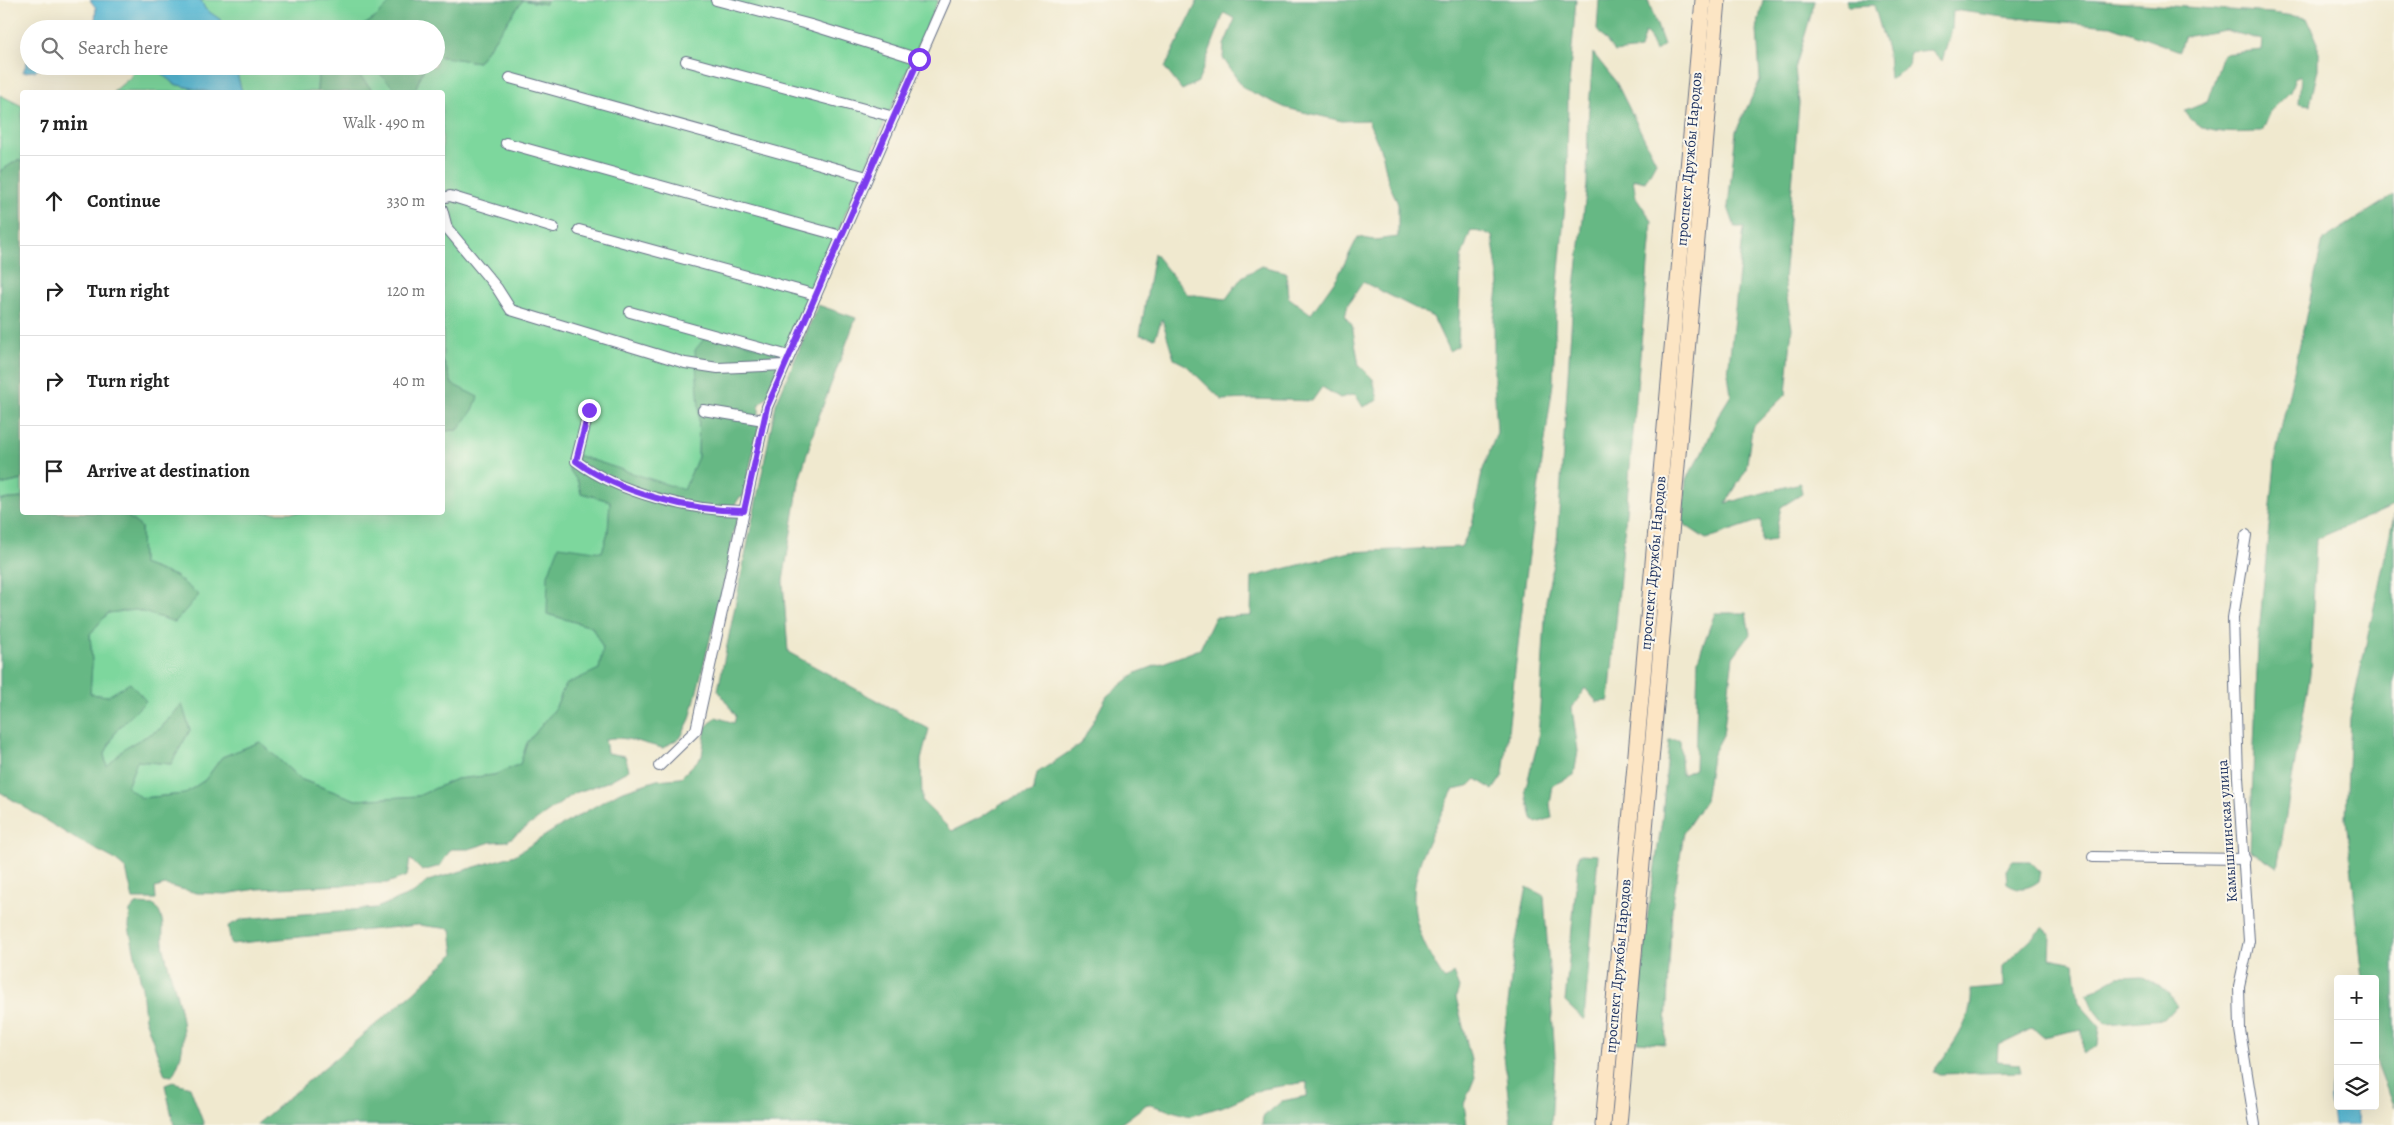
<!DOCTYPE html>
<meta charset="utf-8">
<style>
body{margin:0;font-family:Alegreya,serif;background:#f6f6f6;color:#222}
.controls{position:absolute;right:15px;bottom:15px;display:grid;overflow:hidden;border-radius:5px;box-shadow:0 5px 20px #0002}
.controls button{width:45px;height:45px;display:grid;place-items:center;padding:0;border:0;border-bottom:1px solid #e0e0e0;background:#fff;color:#222;font:25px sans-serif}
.stop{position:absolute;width:15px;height:15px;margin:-11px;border:4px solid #7c3aed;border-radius:50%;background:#fff}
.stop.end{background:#7c3aed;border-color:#fff;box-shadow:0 1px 5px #0008}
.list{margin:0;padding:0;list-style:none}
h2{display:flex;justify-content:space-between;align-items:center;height:65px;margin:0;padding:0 20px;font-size:21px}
h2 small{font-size:16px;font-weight:400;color:#767676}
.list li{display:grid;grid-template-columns:32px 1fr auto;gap:15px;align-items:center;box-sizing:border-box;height:90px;padding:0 20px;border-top:1px solid #e0e0e0}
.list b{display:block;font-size:19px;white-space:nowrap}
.list em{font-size:16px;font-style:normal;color:#767676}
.icon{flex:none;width:28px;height:28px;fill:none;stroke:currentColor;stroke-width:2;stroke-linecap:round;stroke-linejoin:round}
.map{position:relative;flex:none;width:2394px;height:1125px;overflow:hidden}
.search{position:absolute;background:#fff;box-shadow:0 5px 20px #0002;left:20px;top:20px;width:425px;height:55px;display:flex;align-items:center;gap:12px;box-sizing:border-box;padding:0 18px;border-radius:28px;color:#767676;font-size:19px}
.panel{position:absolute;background:#fff;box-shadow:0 5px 20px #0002;left:20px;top:90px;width:425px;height:425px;border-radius:5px}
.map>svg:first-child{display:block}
</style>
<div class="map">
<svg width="2394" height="1125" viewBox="0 0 2394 1125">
<rect width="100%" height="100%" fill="#fbf7ec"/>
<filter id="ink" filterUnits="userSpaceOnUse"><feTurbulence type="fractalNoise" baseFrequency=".02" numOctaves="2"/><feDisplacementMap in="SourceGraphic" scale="10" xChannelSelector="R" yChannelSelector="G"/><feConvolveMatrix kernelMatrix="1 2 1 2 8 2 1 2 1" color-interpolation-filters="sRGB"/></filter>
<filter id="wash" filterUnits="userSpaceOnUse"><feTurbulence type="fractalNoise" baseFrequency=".0096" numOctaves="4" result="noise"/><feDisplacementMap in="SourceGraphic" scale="20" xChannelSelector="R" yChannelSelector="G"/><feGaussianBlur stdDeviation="1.12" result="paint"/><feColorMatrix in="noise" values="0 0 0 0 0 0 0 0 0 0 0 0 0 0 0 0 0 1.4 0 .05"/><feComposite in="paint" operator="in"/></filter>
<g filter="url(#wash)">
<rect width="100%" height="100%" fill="#f0e9cf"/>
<g fill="#7dd79d" stroke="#4c837e">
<polygon points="201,0 393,0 375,18 358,29 222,29 221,20 205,9"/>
<polygon points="523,0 544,4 547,0 938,0 784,355 699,407 698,457 684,491 580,456 569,469 578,482 581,493 610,501 608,532 602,552 547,614 592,627 603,648 599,670 565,685 555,709 527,743 520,764 494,775 456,779 418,796 356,800 300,779 260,742 222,757 205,780 184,794 142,798 127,787 137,761 171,764 190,730 181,705 160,729 126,747 107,766 104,755 116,731 146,701 90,694 92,663 90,634 108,613 136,609 175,622 175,576 142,564 141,527 123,513 442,512 443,431 458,430 452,384 443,360 442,92 414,92 425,66 436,66 436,56 478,62"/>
<polygon points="136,66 152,66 174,84 209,92 113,92 130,78"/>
<polygon points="235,66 328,66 318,73 317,92 242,92"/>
<polygon points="351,66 372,66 398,92 374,92"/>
<polygon points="0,95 22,106 22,162 18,160 0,172"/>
<polygon points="22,480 22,498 0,500 0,485"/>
</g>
<g fill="#66b884" stroke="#407471">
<polygon points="393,0 547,0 545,4 523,0 478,62 436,56 436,29 358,29 375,18"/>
<path d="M1198 0H1576L1568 96 1567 182 1556 305 1553 383 1525 584 1503 775 1493 790 1476 779 1468 787 1453 790C1415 867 1392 902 1445 980L1453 973 1459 988 1456 997 1475 1077 1464 1104 1467 1125H1262L1263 1117 1282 1101 1307 1096V1082L1262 1089 1224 1106 1190 1116 1147 1104 1119 1125H256L413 993 454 954 451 929 418 925 231 944 228 926 243 919 376 908 414 893 428 881 515 855 557 828 620 792 657 780 680 778 702 756 706 727 716 717 734 723 736 716 718 690 776 404 818 305 856 318 816 424 800 477 783 581 788 652 929 729 921 760 922 801 952 831 981 817 1002 803 1033 792 1037 773 1081 744 1107 696 1136 673 1200 649 1215 617 1251 616 1252 577 1350 552 1461 547 1472 525 1482 472 1497 432 1494 380V319L1499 283 1492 235 1471 230 1461 258 1458 346 1449 351 1433 317 1363 282 1348 304 1345 317 1352 325 1359 365 1373 379 1378 400 1363 407 1355 394 1340 398 1322 387 1312 401 1253 399 1222 400 1186 365 1174 359 1162 319 1155 338 1140 335 1154 253 1187 294 1226 299 1242 277 1261 266 1286 272 1288 297 1311 314 1338 276 1358 237 1374 240 1398 237V204L1388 181 1383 156 1368 120 1342 121 1286 108 1243 88 1223 58 1224 45 1235 19 1224 13 1198 82 1182 90 1165 68Z"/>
<polygon points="1599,0 1648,0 1664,45 1655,52 1650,38 1645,32 1640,49 1615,52 1597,30"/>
<polygon points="1763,0 1815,1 1795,69 1799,103 1784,280 1792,328 1786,394 1752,428 1746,470 1726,503 1800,483 1802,494 1781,507 1774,540 1762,542 1761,520 1706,539 1682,523 1686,479 1703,452 1718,416 1731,395 1728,373 1744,227 1735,227 1728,207 1736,131 1760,80 1757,29"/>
<path d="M1846 0H2085L2272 13 2307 18 2318 43V69L2310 105 2299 103 2301 75 2295 78 2290 92 2271 111 2262 132C2235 132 2200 138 2185 111L2207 102 2223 54 2261 50 2262 40 2225 30 2184 37 2180 51 2111 26 2004 17 1953 10 1952 29 1942 61 1931 50 1910 52 1908 67 1890 79 1888 53 1874 5 1848 6Z"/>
<polygon points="1593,53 1616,82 1656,162 1645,182 1633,179 1636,197 1652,221 1609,701 1597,702 1585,688 1572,708 1578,751 1574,775 1553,785 1550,804 1552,818 1536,823 1532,818 1525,790 1538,742 1546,601 1557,542 1572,314 1587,184 1588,123"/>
<polygon points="328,66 351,66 374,92 317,92 318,73"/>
<polygon points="372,66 425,66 414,92 398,92"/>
<polygon points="18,160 22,162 22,480 0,485 0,171"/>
<polygon points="2394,195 2394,506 2316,539 2310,674 2277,868 2250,850 2258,644 2276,452 2323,240"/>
<path d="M709 333 784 355 768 396 759 405V426L743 497 739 498 734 507 739 516 733 533 728 567 690 719 681 737 663 748C644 744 624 735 605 739L607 753 625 756 629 770 607 782 575 793 507 841 491 842 469 849H451L440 866 422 871 410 859 407 876 387 883 257 889 226 894 197 893 165 885 155 888 156 899H133L126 869 114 859 74 838 0 792V500L22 498V512L123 513 141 527 142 564 175 576 199 595 175 622 136 610 108 613 90 634 92 663 90 694 108 696 130 683 146 701 116 731 104 755 107 766 126 747 160 729 182 704 190 730 171 764 137 761 127 787 142 798 184 794 205 780 222 757 260 742 300 779 356 800 418 796 456 779 494 775 520 764 527 743 555 709 565 685 599 669 603 648 592 627 547 614 548 575 559 546 602 552 608 532 610 501 581 493 578 482 569 469V455L580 456 684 490 698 457 699 407 695 350Z"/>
<polygon points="443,360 452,384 478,397 473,410 458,430 443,431"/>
<polygon points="2394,515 2394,1108 2375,1058 2375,979 2363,979 2346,818 2350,718"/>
<polygon points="1715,613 1746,613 1750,634 1733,657 1723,735 1712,756 1705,801 1684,832 1672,908 1665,1044 1637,1042 1647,919 1662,820 1669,740 1680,740 1682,775 1695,769 1698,659"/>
<polygon points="1579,854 1598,855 1584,1020 1565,1002"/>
<path d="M2013 861H2030L2041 872 2039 881C2028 889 2019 891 2007 883L2006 870Z"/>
<polygon points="1527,887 1544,896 1555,1056 1551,1125 1511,1125 1503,1045 1515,946"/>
<path d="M136 904 155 905C168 925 160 929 164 949 173 990 197 1037 172 1076L165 1075 145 1019 142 987 129 927 130 911Z"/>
<path d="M2043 927 2051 935 2050 958 2074 963 2079 1003 2100 1027 2098 1045 2083 1054 2082 1029 2043 1037 2033 1028 1998 1045 1997 1062 2019 1064 2021 1072 1940 1074 1933 1072C1950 1048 1974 1021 1971 990L2003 987V966Z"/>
<polygon points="2142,976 2170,994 2177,1005 2164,1019 2106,1024 2092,1006 2087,994 2117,977"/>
<polygon points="173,1082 190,1087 204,1125 174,1125 165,1085"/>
</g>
<g fill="#54b7d3" stroke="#387398">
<polygon points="90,0 201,0 205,9 221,20 222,29 87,29 95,22 96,8"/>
<polygon points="29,57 29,66 44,66 35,71 23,72"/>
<polygon points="152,66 235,66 242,92 209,92 174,84"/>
<path d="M2338 1070V1106H2355L2359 1125H2334C2332 1107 2326 1085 2338 1070Z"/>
</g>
</g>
<g filter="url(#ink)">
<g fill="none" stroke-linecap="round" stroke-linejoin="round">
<g stroke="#667086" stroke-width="12">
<g id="street">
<polyline points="716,0 811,25 919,59"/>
<polyline points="686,61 894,117"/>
<polyline points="510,78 867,177"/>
<polyline points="506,143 841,236"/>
<polyline points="442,198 450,196 554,228"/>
<polyline points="442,209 447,228 497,288 511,310 685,363 718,368 785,365"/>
<polyline points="579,230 816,295"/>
<polyline points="630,312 789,356"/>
<path d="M589 410 576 461C619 493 691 511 744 511"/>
<polyline points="703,410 764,420"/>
<polyline points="2246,535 2233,618 2238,777 2249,941 2239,986 2240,1030 2255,1125"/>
<polyline points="659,766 696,730 767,407 945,0"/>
<polyline points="2093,857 2245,859"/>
</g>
</g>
<g stroke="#667086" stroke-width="17">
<g id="secondary">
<polyline points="1603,1125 1703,0"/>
<polyline points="1619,1125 1718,0"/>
</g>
</g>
<use href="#street" stroke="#fff" stroke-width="10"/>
<use href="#secondary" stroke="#fce5c4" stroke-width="15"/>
</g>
</g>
<g fill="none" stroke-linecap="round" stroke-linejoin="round" filter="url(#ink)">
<path stroke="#7c3aed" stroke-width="6" d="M589 410 576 461C619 493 691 511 744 511L767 407 919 59"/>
</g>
<g text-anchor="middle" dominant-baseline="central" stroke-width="4" stroke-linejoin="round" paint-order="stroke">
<g font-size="15" fill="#1b2f5e" stroke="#fbf7ec">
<text transform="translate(1689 159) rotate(-85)">проспект Дружбы Народов</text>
<text transform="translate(1653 563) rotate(-85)">проспект Дружбы Народов</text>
<text transform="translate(2227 831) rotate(-94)">Камышлинская улица</text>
<text transform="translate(1618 966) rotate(-85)">проспект Дружбы Народов</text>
</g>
</g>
</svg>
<div class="controls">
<button>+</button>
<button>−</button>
<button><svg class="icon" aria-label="layers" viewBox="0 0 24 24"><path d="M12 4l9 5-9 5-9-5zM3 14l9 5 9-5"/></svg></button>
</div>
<div class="stop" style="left:919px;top:59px"></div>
<div class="stop end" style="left:589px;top:410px"></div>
<div class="search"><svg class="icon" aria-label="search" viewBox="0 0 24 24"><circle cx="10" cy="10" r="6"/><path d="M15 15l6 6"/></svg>Search here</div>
<section class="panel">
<h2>7 min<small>Walk · 490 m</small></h2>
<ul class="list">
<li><svg class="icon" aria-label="ahead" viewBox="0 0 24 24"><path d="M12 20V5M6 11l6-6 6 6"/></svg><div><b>Continue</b></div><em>330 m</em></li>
<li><svg class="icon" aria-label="right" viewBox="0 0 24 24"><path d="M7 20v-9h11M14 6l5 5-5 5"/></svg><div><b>Turn right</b></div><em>120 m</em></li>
<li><svg class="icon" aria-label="right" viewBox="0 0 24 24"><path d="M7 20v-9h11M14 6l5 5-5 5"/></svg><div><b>Turn right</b></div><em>40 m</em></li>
<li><svg class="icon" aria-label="arrive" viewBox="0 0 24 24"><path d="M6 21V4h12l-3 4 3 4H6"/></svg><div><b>Arrive at destination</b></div></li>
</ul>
</section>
</div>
